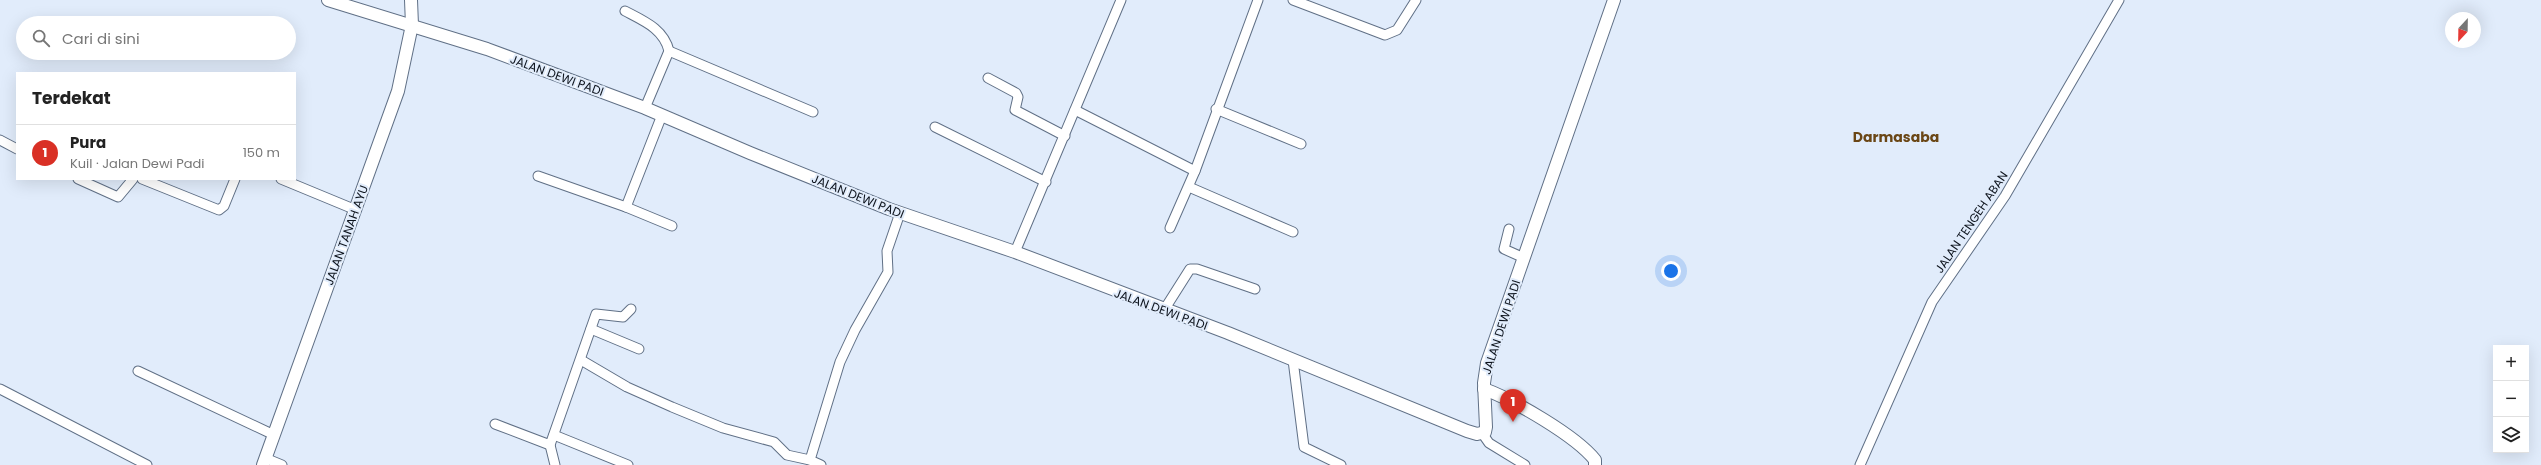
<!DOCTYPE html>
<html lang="id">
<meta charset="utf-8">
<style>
body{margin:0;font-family:Poppins,sans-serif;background:#f2f2f2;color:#222}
.controls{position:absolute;right:12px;bottom:12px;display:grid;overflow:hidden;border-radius:0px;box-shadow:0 4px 16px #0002}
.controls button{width:36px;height:36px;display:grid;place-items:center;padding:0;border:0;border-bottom:1px solid #e0e0e0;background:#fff;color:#222;font:20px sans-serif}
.compass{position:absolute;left:2445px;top:12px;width:36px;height:36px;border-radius:50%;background:#fff;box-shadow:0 4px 16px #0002;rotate:202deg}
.you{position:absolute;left:1671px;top:271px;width:14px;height:14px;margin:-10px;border:3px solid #fff;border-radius:50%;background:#1a73e8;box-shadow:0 0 0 6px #1a73e833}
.badge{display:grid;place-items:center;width:26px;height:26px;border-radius:50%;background:#d93025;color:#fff;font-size:13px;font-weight:700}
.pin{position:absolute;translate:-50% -33px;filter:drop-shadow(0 1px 2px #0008)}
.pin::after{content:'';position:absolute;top:21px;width:14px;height:12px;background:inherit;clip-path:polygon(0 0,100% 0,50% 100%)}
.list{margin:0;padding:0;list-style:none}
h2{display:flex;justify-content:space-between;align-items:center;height:52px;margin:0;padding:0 16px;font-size:17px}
h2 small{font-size:13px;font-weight:400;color:#767676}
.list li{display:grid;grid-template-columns:26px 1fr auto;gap:12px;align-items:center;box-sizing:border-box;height:56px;padding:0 16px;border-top:1px solid #e0e0e0}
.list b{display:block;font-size:15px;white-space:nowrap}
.list p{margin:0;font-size:13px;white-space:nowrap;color:#767676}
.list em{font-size:13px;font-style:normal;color:#767676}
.icon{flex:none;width:22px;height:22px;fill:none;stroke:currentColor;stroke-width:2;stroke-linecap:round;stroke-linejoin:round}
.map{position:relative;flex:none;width:2541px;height:465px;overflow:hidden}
.search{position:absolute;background:#fff;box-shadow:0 4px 16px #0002;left:16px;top:16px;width:280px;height:44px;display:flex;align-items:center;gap:10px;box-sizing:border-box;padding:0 14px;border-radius:22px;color:#767676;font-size:15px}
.panel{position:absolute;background:#fff;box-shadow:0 4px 16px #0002;left:16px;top:72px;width:280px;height:108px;border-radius:0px}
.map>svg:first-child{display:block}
</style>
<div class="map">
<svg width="2541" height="465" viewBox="0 0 2541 465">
<rect width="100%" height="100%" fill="#e1ecfb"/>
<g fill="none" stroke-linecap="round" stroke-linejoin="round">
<g stroke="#607086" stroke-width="11">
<g id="street">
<polyline points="1293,0 1385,35 1397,30 1416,0"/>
<path d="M625 11C644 21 664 29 669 51"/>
<polyline points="988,78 1016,93 1018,97 1015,110 1017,111 1065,136"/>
<polyline points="645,108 669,51 813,112"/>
<polyline points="1216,109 1301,144"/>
<polyline points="1075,110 1195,171 1258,0"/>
<polyline points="662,115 626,207 672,226"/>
<polyline points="935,127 1046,182"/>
<polyline points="0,140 17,149"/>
<polyline points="538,176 626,207"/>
<polyline points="78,179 118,197 133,179"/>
<polyline points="142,179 219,210 224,206 235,179"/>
<polyline points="281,179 356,210"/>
<polyline points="1189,187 1293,232"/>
<polyline points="1170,228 1195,171"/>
<polyline points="1509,229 1504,249 1524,258"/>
<polyline points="1015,252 1121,0"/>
<polyline points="1164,310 1190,269 1197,269 1255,289"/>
<polyline points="591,329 639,349"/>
<polyline points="581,360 627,387 672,407 723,428 774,442 787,455 810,460"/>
<polyline points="1293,360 1304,447 1341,465"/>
<polyline points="138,371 272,434"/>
<polyline points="0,389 147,465"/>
<polyline points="495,424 550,445 596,314 623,317 631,309"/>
<polyline points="1482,433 1489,443 1525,465"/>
<polyline points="554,435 628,465"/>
<polyline points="550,445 555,465"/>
<polyline points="265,458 282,465"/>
<polyline points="821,465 810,460 840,362 855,330 888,272 887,251 900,213"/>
<polyline points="1860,465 1932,302 2005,196 2119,0"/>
</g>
</g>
<g stroke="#607086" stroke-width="14">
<g id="secondary">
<polyline points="328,0 487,49 645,108 750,153 889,209 1015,252 1228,333 1467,431 1477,434 1485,432 1486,427 1484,383 1487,363 1614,0"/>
<path d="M1484 389C1514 400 1576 436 1595 460V465"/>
<polyline points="263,465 398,91 412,25 411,0"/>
</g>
</g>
<use href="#street" stroke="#fff" stroke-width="9"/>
<use href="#secondary" stroke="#fff" stroke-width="12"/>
</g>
<g text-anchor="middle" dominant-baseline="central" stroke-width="4" stroke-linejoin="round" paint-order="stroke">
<g font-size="12" fill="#0c121b" stroke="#e1ecfb">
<text transform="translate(557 75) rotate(20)">JALAN DEWI PADI</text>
<text transform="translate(858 196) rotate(22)">JALAN DEWI PADI</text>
<text transform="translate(1971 222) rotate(-56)">JALAN TENGEH ABAN</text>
<text transform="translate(346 235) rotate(-70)">JALAN TANAH AYU</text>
<text transform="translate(1161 309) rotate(20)">JALAN DEWI PADI</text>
<text transform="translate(1501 327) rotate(-72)">JALAN DEWI PADI</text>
</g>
<g font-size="14" font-weight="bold" fill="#6a4615" stroke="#e1ecfb">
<text x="1896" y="137">Darmasaba</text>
</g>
</g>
</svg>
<div class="controls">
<button>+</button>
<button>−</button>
<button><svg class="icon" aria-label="layers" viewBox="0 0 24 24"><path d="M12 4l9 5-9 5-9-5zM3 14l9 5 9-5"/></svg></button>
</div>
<svg class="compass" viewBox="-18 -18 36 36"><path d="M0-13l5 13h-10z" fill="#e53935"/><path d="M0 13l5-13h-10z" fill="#767676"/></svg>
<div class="you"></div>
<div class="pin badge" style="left:1513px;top:422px">1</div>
<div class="search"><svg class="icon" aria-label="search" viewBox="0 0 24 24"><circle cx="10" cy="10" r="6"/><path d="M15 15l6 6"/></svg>Cari di sini</div>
<section class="panel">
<h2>Terdekat<small></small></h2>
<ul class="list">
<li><span class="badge">1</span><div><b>Pura</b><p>Kuil · Jalan Dewi Padi</p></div><em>150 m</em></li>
</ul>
</section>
</div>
